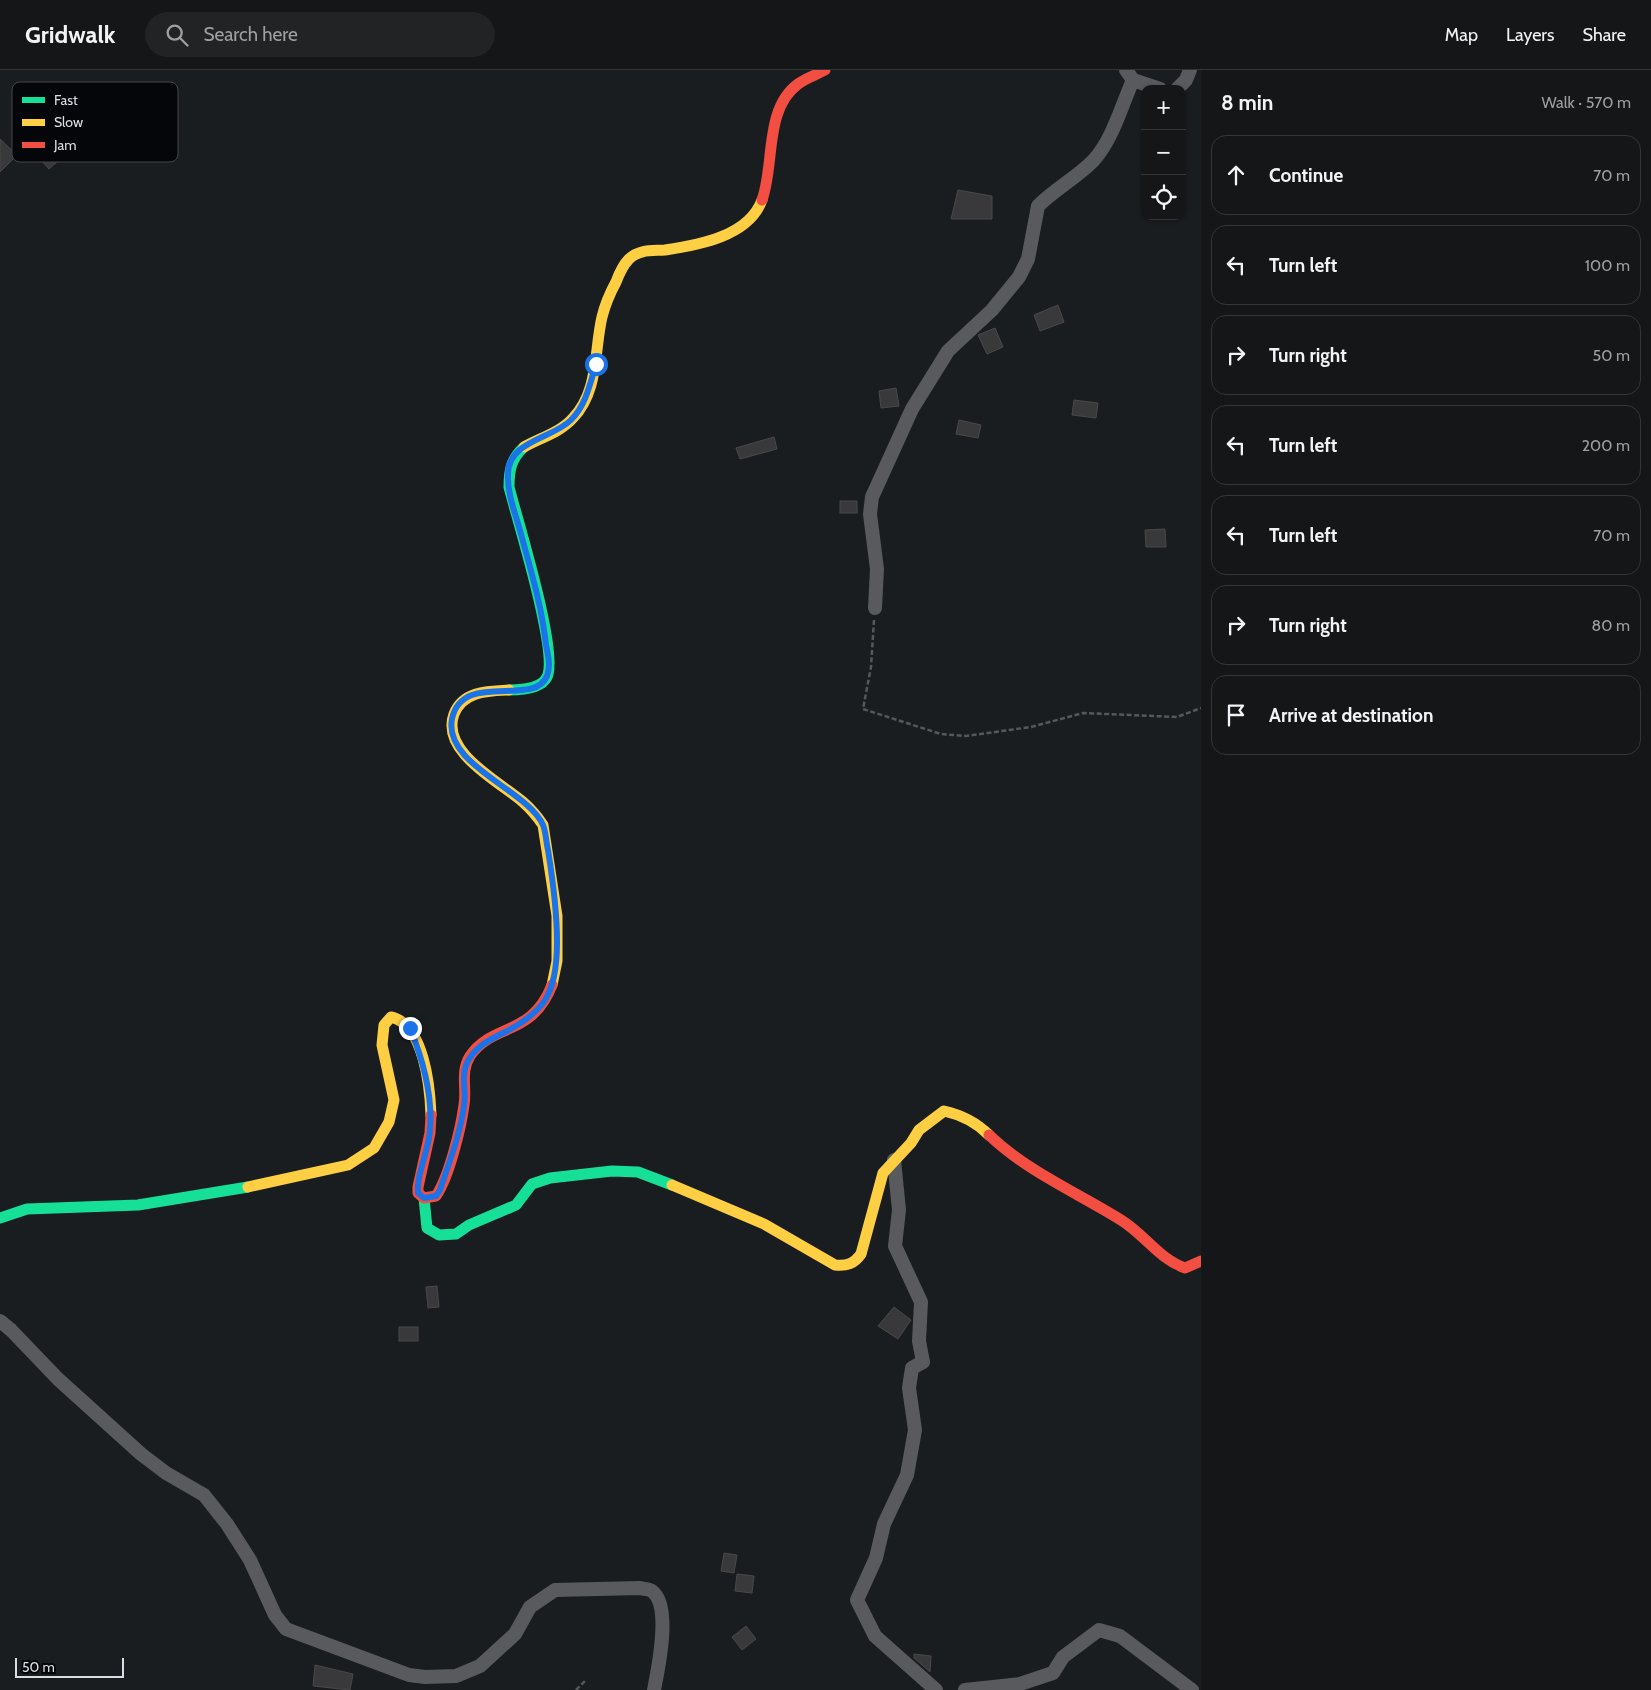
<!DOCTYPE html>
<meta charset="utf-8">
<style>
body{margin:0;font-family:Cabin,sans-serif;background:#212325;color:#f1f3f6}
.controls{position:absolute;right:15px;top:15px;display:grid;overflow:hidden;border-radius:10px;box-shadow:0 1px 4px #0004}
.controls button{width:45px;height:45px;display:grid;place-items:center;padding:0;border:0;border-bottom:1px solid #333537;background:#141618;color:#f1f3f6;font:25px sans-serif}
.scale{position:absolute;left:15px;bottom:12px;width:109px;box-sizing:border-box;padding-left:5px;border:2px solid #dadde2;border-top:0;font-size:14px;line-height:18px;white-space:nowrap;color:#dadde2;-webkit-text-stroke:4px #050609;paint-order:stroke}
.stop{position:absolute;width:15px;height:15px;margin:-11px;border:4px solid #1a73e8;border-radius:50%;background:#fff}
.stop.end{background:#1a73e8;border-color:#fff;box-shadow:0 1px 5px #0008}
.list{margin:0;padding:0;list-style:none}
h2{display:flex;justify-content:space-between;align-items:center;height:65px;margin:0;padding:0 20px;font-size:21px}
h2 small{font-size:16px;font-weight:400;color:#9d9fa2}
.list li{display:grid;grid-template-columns:32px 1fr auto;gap:15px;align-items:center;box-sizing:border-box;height:80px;margin:0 10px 10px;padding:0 10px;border:1px solid #333537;border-radius:15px}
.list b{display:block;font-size:19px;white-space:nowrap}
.list em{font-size:16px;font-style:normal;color:#9d9fa2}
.icon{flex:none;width:28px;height:28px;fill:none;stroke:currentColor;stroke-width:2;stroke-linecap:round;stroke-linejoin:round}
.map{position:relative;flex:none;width:1201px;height:1620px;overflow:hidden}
header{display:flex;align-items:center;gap:30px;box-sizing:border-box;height:70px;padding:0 25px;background:#141618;border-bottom:1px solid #333537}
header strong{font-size:24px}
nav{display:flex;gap:28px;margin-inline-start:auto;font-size:18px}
.search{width:350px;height:45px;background:#212325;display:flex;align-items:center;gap:12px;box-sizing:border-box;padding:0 18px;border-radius:28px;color:#9d9fa2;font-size:19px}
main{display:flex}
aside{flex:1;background:#141618}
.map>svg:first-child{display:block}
</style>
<header>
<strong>Gridwalk</strong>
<div class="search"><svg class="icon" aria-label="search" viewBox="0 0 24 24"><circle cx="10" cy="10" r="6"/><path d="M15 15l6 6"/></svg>Search here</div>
<nav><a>Map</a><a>Layers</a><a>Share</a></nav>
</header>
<main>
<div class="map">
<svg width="1201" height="1620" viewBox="0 0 1201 1620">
<rect width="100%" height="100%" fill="#1a1d20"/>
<g fill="#39393c" stroke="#49484a">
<polygon points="67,53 82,69 49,99 35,83"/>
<polygon points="0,69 17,85 0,102"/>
<polygon points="958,120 992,126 992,149 951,149"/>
<polygon points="1058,235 1064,252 1040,261 1034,245"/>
<polygon points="995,258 1003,277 987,284 978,265"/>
<polygon points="896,318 899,336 881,338 879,321"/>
<polygon points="1074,330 1098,333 1096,348 1072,345"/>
<polygon points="959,350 981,355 978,368 956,364"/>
<polygon points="774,367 777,379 740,389 736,378"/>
<rect x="840" y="431" width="17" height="12"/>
<polygon points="1165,459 1166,477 1146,477 1145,460"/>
<polygon points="437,1216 439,1237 428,1238 426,1217"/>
<polygon points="894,1237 911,1250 898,1269 878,1256"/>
<rect x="399" y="1257" width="19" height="14"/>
<polygon points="724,1483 737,1485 734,1503 721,1501"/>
<polygon points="737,1504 754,1506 752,1523 735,1521"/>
<polygon points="746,1556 756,1569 742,1580 732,1567"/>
<polygon points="914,1584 931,1586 930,1602 914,1588"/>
<polygon points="315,1595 353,1604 350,1620 313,1616"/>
</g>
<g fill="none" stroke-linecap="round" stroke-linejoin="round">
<g stroke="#565759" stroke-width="2.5" stroke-dasharray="5 2.5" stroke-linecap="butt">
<polyline points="874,550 871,597 863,639 941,664 966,666 1031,657 1083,643 1177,647 1201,638"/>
<polyline points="576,1620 585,1611"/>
</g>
<g stroke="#585a5d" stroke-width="14">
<polyline points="1133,10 1160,19"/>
<polyline points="1177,19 1186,10 1190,0"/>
<path d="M875 538 877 499 870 444 872 427 912 339 948 281 992 240 1019 207 1028 189 1038 136C1055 119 1076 108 1093 91 1113 69 1121 37 1133 10L1126 0"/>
<polyline points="894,1090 899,1140 895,1176 921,1232 919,1271 923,1292 912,1298 909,1318 915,1360 907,1405 884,1454 876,1488 857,1530 875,1566 936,1620"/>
<path d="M0 1251 11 1260 58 1309 141 1384 166 1403 204 1425 227 1454 250 1490 275 1545 286 1559 409 1605 425 1607 456 1606 480 1596 515 1564 530 1537 555 1520 640 1518C643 1519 649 1519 652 1521 672 1536 658 1599 654 1620"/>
<polyline points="965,1620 1020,1614 1053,1603 1063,1587 1099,1560 1120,1566 1192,1620"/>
</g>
<g stroke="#16e098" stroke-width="11">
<path d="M509 620C521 620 541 619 547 607 559 583 517 449 509 417 509 400 511 389 524 377"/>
<polyline points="424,1128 427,1158 439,1165 456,1164 469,1155 516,1135 532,1114 550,1108 612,1101 638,1102 672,1115"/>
<polyline points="0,1148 27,1139 138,1135 248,1117"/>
</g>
<g stroke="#ffcf43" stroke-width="11">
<path d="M524 377C540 368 561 362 573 348 599 321 594 281 602 247 605 235 610 223 616 212 619 204 623 195 629 189 639 179 653 181 665 180 699 175 749 166 762 130"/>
<path d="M509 620C487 621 463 621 454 644 440 682 500 712 523 732 531 739 537 746 543 755L557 846V891L552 915"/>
<path d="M672 1115 764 1154 835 1195C847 1196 854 1194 861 1184L883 1103 911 1073 919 1060 944 1041C962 1045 976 1052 989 1065"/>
<path d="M248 1117 348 1095 374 1078 389 1052 394 1030 382 975 384 955 391 947C424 954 430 1017 431 1045"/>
</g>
<g stroke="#f24e42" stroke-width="11">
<path d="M762 130C775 94 764 39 798 14 806 8 816 5 825 0"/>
<path d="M431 1045 430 1063 418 1117V1123L424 1128 436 1126C449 1107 461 1058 464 1035 467 1018 460 1002 470 986 492 953 532 967 552 915"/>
<path d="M989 1065C1028 1102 1076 1122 1121 1150 1144 1164 1159 1189 1185 1198L1201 1191"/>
</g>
</g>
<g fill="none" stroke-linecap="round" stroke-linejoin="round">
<path stroke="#1a73e8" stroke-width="6" d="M410 958C423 990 433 1025 430 1060 429 1079 419 1098 418 1116V1123L424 1128 436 1126 440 1120C449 1093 460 1065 464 1036 467 1021 460 1005 468 991 475 978 487 971 499 965 545 943 557 924 557 872 557 841 553 811 548 780 546 772 546 762 543 755 528 720 443 695 452 649 462 600 534 638 547 606 551 596 548 585 546 575 542 537 531 501 521 464 516 445 507 424 508 404 508 371 552 369 571 350 586 335 590 314 596 294"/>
</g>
<rect x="12" y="12" width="166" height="80" rx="8" fill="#050609" stroke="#45464a" stroke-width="1"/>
<rect x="22" y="27" width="23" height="6" fill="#16e098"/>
<rect x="22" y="49" width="23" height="7" fill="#ffcf43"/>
<rect x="22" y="72" width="23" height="6" fill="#f24e42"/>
<g font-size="14" fill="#dadde2">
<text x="54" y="35">Fast</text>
<text x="54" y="57">Slow</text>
<text x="54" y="80">Jam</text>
</g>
</svg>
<div class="controls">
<button>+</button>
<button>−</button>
<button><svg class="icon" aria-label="locate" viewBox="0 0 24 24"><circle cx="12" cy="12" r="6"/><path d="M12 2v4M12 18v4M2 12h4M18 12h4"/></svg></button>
</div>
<div class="scale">50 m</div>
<div class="stop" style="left:596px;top:294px"></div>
<div class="stop end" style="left:410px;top:958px"></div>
</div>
<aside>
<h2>8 min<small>Walk · 570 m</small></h2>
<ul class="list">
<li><svg class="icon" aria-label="ahead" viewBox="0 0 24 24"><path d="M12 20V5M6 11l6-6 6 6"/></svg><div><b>Continue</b></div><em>70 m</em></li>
<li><svg class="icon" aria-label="left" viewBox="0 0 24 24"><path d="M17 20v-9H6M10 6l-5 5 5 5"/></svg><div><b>Turn left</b></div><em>100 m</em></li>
<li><svg class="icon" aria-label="right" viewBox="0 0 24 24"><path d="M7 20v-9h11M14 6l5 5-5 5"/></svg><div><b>Turn right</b></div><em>50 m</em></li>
<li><svg class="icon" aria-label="left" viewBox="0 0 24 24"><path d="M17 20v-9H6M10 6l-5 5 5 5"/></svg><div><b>Turn left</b></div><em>200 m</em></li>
<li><svg class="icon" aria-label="left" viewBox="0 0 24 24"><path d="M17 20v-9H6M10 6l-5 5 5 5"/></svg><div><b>Turn left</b></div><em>70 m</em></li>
<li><svg class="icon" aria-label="right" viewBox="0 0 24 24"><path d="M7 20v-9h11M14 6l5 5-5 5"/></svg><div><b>Turn right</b></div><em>80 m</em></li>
<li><svg class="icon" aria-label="arrive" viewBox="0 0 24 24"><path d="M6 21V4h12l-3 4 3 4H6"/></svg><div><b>Arrive at destination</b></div></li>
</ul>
</aside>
</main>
